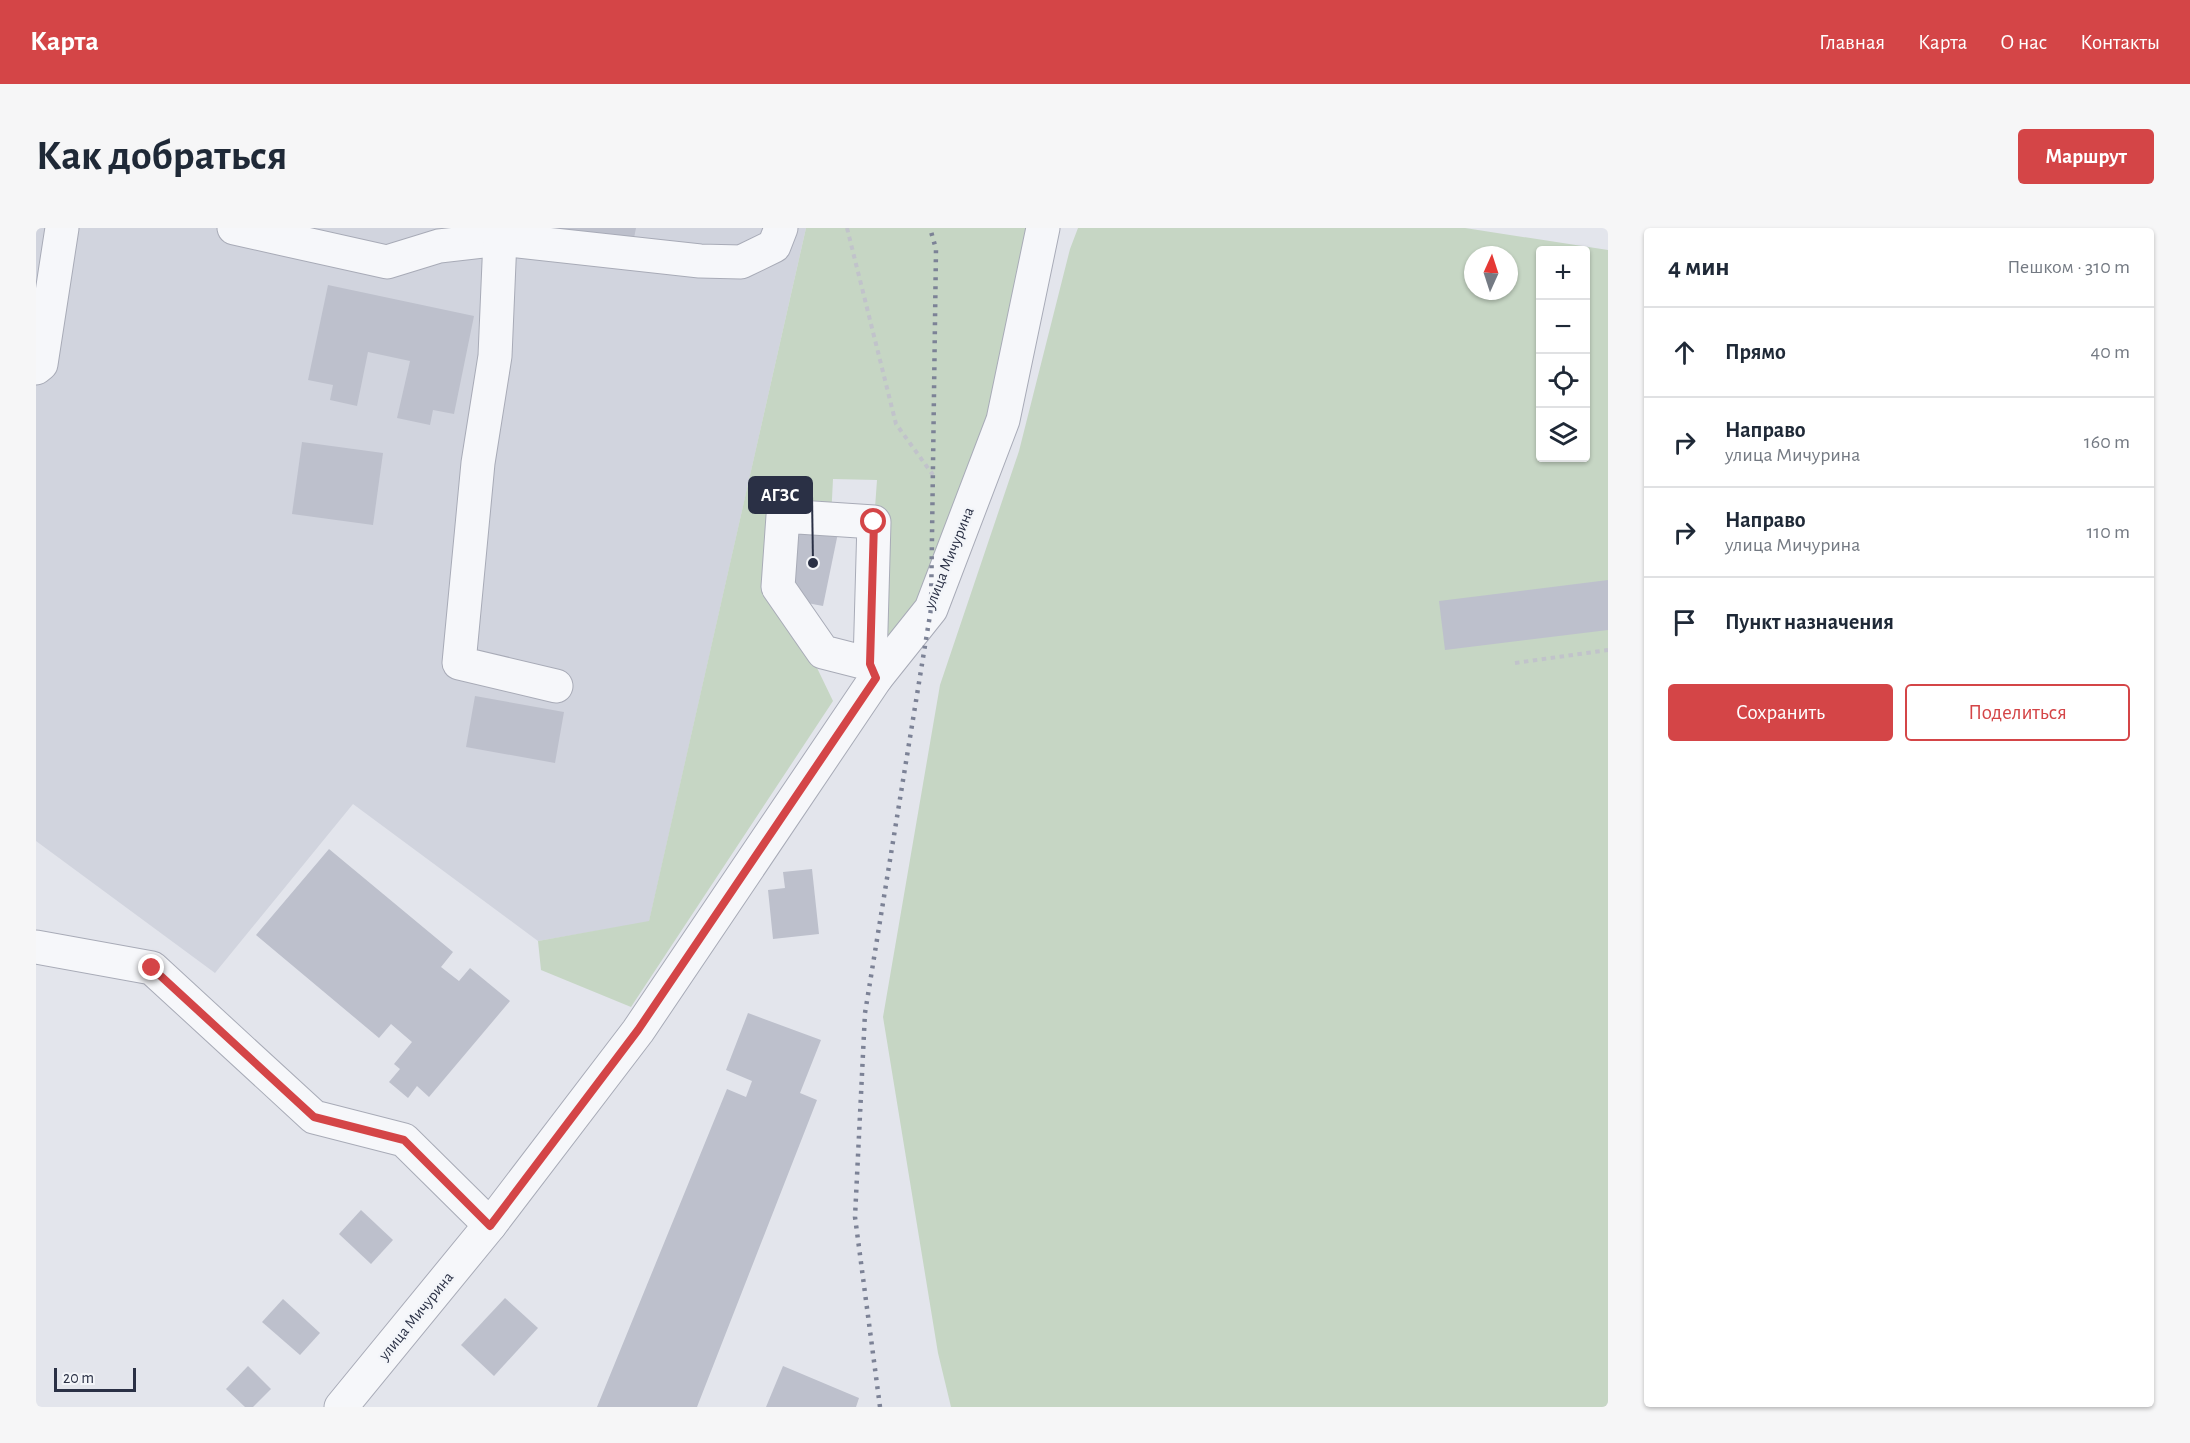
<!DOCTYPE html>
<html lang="ru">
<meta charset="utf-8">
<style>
body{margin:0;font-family:"Alegreya Sans",sans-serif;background:#f6f6f7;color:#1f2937}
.controls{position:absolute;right:18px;top:18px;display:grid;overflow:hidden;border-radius:6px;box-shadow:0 2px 4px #0004}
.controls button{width:54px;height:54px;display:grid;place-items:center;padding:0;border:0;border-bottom:2px solid #e0e1e3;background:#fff;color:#1f2937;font:30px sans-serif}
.compass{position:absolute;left:1428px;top:18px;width:54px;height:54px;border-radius:50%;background:#fff;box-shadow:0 2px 4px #0004;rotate:3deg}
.scale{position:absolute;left:18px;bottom:15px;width:82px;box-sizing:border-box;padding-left:6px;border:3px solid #2a3045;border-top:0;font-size:16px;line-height:21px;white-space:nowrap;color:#2a3045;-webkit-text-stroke:4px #f3f5f9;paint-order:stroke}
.stop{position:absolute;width:18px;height:18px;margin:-14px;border:4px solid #d44547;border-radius:50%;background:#fff}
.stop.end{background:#d44547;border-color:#fff;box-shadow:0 2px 6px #0008}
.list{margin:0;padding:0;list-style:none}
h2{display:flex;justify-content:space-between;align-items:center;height:78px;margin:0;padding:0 24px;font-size:26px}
h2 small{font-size:20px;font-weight:400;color:#747a83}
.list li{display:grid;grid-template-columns:39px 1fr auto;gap:18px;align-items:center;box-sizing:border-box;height:90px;padding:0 24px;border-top:2px solid #e0e1e3}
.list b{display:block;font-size:22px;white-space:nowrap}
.list p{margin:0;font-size:20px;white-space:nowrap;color:#747a83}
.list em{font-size:20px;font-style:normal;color:#747a83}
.actions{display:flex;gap:12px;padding:18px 24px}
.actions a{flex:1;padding:14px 0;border:2px solid #d44547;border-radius:6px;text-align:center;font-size:21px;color:#d44547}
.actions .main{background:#d44547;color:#fff}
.icon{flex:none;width:33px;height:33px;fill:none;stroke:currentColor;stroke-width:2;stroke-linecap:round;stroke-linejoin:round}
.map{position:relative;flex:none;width:1572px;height:1179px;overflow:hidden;border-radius:6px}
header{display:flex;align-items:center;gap:36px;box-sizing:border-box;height:84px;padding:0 30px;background:#d44547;color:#fff}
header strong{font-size:28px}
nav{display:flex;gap:33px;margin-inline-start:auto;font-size:21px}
.intro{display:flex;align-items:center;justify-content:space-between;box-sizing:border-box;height:144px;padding:0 36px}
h1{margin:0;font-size:42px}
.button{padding:15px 27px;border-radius:6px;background:#d44547;color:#fff;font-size:21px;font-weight:700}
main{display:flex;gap:36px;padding:0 36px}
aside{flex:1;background:#fff;border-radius:6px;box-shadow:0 2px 4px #0004}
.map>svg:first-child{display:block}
</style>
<header>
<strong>Карта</strong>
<nav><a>Главная</a><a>Карта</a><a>О нас</a><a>Контакты</a></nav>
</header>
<div class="intro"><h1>Как добраться</h1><a class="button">Маршрут</a></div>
<main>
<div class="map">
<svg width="1572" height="1179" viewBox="0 0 1572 1179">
<rect width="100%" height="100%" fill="#e3e5ec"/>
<polygon fill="#d1d4de" points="0,0 770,0 613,694 502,713 317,576 179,745 0,613"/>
<g fill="#c6d6c4" fill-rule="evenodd">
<polygon points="770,0 1007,0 895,381 840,450 838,294 841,252 797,251 795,291 747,289 742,359 797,473 595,779 505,742 502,713 613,693"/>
<path d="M1042 0H1429L1572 22V1179H915L902 1125 847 789 904 457 983 223 1034 21ZM1504 22H1550V230H1504ZM1437 27H1473V63H1437Z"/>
</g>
<g fill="#bdc0cc">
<polygon points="490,0 600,0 596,20"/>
<polygon points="292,57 438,88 418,186 397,182 394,197 361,190 374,133 332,124 321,178 294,172 297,157 272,152"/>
<polygon points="266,214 347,225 337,297 256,286"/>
<polygon points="766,293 803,300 787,378 750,371"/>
<polygon points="1572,352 1572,402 1409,422 1403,373"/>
<polygon points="439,468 528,484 519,535 430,519"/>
<polygon points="293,621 417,724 405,739 423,753 434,740 474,773 393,869 381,858 372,870 353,854 364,841 358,836 376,814 355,796 343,810 220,707"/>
<polygon points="776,641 783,706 737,711 732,662 749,660 747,644"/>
<polygon points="712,785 785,812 764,865 781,872 661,1179 561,1179 691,861 710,869 716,853 690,842"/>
<polygon points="325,982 357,1012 335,1036 303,1006"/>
<polygon points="469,1070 502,1100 458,1148 425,1117"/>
<polygon points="247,1071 284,1105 264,1127 226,1094"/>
<polygon points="212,1138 235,1161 217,1179 209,1179 190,1161"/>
<polygon points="747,1138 823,1170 820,1179 730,1179"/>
</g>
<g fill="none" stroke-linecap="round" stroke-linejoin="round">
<g stroke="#a8abb7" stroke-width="35">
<g id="minor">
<polyline points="198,0 351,34 403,18 464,11 664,33 705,34 738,18 745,0"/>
<polyline points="464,11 459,128 442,235 423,435 520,458"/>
<polyline points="0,140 5,136 26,0"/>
<polyline points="834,436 787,424 742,359 747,288 838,294 834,436 840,450"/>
<polyline points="0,719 116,740 278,889 368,912 454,997"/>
<polyline points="305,1179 454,997 602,803 840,450 895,381 967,192 1007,0"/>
</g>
</g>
<g stroke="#c1c3cb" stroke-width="4" stroke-dasharray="4.5 4.5" stroke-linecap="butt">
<polyline points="811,0 860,196 897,247"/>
<polyline points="1479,435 1572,422"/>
</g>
<use href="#minor" stroke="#f6f7fa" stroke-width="33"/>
<polyline stroke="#7c8296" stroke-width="4.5" stroke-dasharray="3 6" stroke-linecap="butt" points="844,1179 819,989 829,785 895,381 900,21 894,0"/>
</g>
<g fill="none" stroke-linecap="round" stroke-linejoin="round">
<polyline stroke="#d44547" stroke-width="8" points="116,740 278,889 368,912 454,998 602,802 840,450 834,436 838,294"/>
</g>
<g text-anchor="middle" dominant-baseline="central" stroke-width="5" stroke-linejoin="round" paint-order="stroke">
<g font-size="16" fill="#2a3045" stroke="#f3f5f9">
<text transform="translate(913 330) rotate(-68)">улица Мичурина</text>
<text transform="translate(380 1088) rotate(-51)">улица Мичурина</text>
</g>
</g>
<path fill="none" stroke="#2a3045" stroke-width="2" d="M777 335L776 267"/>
<circle fill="#2a3045" stroke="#f3f5f9" stroke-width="2" cx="777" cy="335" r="6"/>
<rect fill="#2a3045" stroke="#2a3045" stroke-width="2" x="713" y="249" width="63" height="36" rx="6"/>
<g font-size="18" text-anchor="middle" font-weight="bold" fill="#fff">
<text x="744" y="273">АГЗС</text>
</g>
</svg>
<div class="controls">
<button>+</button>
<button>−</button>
<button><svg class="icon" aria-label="locate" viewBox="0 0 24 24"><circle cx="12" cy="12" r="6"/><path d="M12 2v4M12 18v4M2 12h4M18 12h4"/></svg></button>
<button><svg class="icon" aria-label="layers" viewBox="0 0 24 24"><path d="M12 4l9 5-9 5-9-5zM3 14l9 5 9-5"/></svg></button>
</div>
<svg class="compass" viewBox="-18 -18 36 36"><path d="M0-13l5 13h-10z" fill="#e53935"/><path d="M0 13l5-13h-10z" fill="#747a83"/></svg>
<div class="scale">20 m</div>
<div class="stop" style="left:838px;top:294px"></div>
<div class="stop end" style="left:116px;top:740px"></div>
</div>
<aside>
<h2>4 мин<small>Пешком · 310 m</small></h2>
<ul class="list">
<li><svg class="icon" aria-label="ahead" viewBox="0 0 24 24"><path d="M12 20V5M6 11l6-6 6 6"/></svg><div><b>Прямо</b></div><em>40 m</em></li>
<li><svg class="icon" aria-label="right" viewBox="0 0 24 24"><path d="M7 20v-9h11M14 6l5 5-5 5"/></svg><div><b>Направо</b><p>улица Мичурина</p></div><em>160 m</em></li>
<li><svg class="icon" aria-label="right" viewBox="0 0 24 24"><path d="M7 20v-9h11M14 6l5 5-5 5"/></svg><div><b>Направо</b><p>улица Мичурина</p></div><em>110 m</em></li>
<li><svg class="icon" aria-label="arrive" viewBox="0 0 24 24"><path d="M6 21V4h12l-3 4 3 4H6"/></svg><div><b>Пункт назначения</b></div></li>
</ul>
<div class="actions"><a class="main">Сохранить</a><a>Поделиться</a></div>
</aside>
</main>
